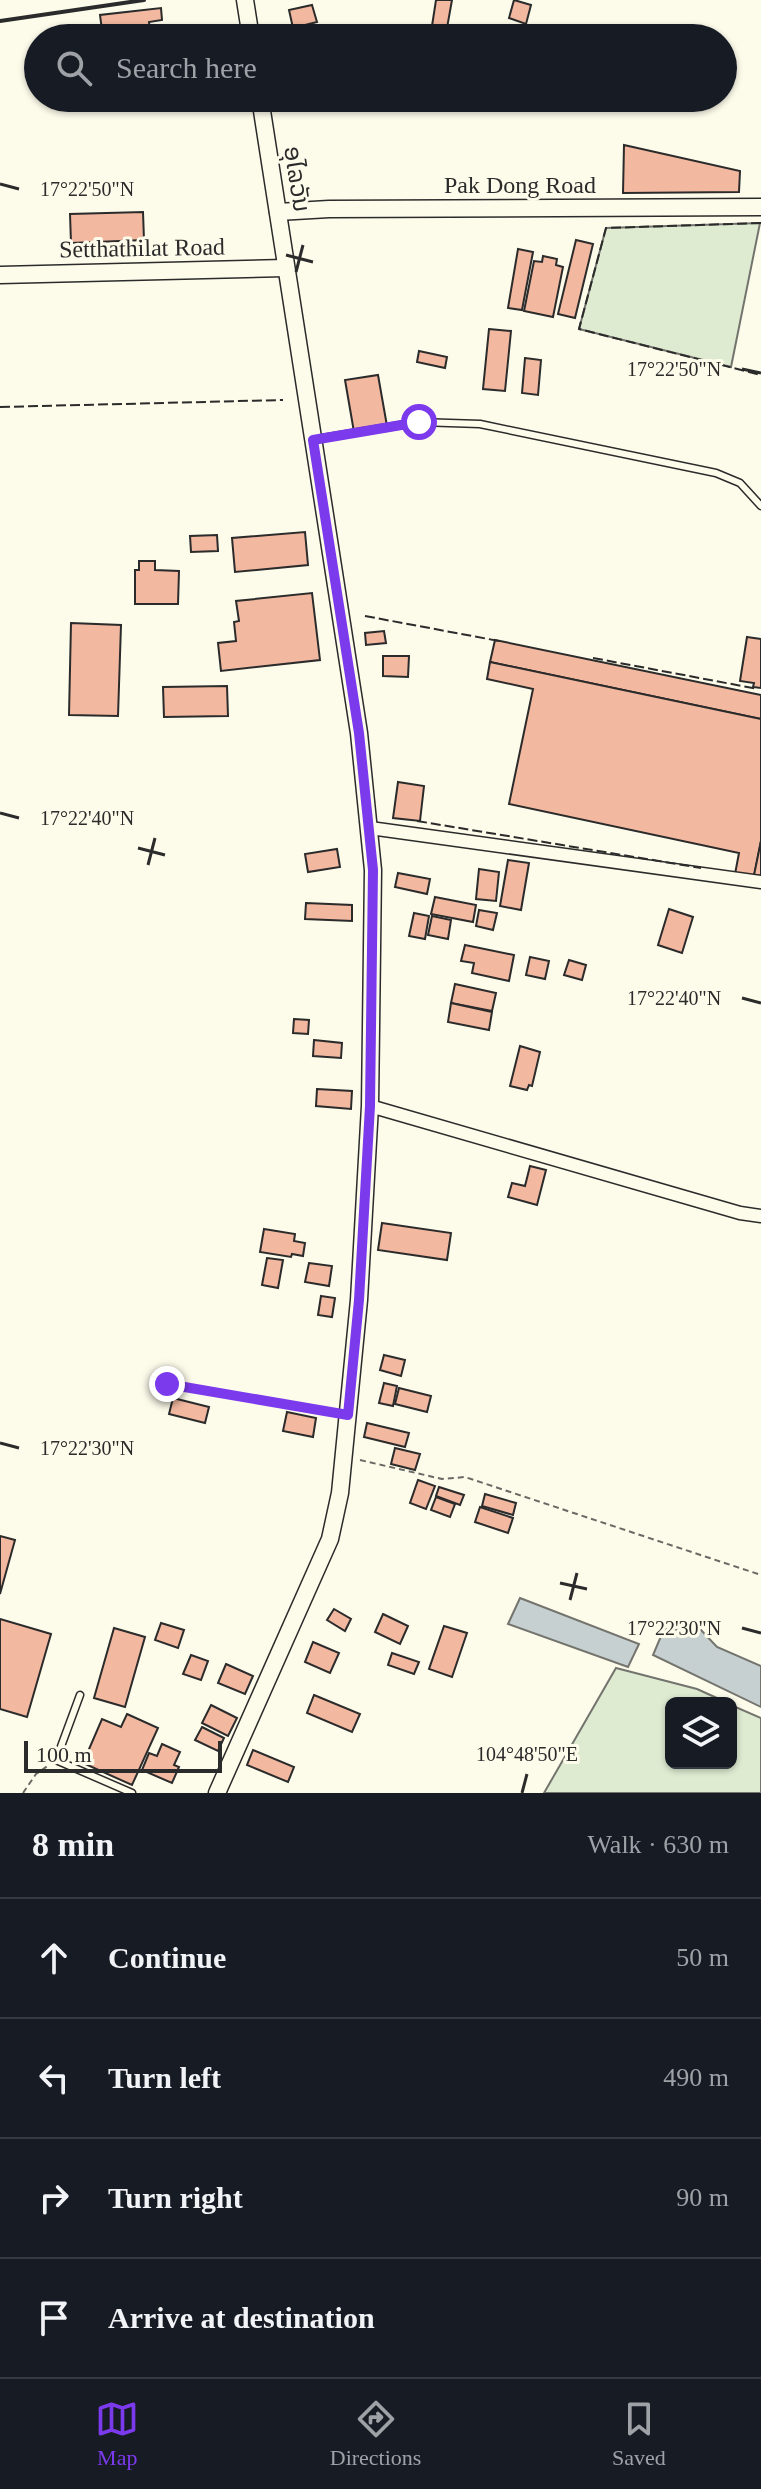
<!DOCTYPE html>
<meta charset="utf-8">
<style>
body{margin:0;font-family:"Times New Roman","Noto Sans Lao",serif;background:#242831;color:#f1f3f6}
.controls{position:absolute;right:24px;bottom:24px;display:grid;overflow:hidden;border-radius:12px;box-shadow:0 2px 6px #0004}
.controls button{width:72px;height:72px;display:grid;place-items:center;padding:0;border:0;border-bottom:2px solid #363941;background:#171b24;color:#f1f3f6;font:40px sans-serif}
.scale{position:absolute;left:24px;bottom:20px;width:198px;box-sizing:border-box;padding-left:8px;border:4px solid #2b2b2b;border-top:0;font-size:22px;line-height:28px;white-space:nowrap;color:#2b2b2b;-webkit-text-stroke:6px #fdfbea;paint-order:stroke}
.stop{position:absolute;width:24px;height:24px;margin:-18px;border:6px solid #7c3aed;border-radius:50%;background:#fff}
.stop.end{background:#7c3aed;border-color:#fff;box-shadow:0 2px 8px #0008}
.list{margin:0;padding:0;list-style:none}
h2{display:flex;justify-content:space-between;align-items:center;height:104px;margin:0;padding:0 32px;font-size:34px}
h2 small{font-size:26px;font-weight:400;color:#9ea1a6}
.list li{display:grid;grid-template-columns:52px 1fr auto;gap:24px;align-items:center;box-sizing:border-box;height:120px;padding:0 32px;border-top:2px solid #363941}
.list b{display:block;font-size:30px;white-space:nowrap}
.list em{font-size:26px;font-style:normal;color:#9ea1a6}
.icon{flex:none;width:44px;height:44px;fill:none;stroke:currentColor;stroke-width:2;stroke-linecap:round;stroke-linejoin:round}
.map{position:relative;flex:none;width:761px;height:1793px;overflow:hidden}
.search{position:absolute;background:#171b24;box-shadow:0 2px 6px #0004;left:24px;right:24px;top:24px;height:88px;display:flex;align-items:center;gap:20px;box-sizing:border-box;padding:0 28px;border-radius:44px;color:#9ea1a6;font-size:30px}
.sheet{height:584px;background:#171b24}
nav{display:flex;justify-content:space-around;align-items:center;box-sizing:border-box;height:112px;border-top:2px solid #363941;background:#171b24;font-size:22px;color:#9ea1a6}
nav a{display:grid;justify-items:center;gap:4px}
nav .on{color:#7c3aed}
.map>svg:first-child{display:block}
</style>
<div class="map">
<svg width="761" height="1793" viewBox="0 0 761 1793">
<rect width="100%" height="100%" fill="#fdfbea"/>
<g fill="#deebd1" stroke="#74746e" stroke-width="2">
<polygon points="760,223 731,367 579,329 606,228"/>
<polygon points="616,1668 697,1689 728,1703 671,1703 671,1763 731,1763 731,1705 761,1718 761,1793 544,1793"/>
</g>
<g fill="#c7d0d0" stroke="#74746e" stroke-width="2">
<polygon points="520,1598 639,1644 628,1667 508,1624"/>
<polygon points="664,1629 701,1630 717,1647 761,1666 761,1707 653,1655"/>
</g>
<g fill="#f2b8a0" stroke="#2b2b2b" stroke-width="2">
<polygon points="436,0 452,0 447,28 432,26"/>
<polygon points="514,0 531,5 526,24 509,18"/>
<polygon points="312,5 317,22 293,28 289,10"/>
<polygon points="161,8 162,20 149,22 151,38 103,38 100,15"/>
<polygon points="624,145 740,171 739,192 623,193"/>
<polygon points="143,212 144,240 71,243 70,214"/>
<polygon points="576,240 593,244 575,318 558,314"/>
<polygon points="518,249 533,252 522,310 508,308"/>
<polygon points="543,256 557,259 556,265 563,267 553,317 524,311 534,261 542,262"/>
<polygon points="489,329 511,331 505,391 483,389"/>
<polygon points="419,351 447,357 445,368 417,362"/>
<polygon points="525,358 541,360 538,395 522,393"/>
<polygon points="378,375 387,426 354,432 345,380"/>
<polygon points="305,532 308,565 235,572 232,538"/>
<polygon points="217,535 218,551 191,552 190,536"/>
<polygon points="139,561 155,561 155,570 179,571 178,604 135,604 135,570 139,570"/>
<polygon points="312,593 320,660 221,671 218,643 236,641 234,622 239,621 236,601"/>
<polygon points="71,623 121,625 118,716 69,715"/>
<polygon points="384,631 386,643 366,645 365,633"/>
<polygon points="747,637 761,639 761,688 753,687 754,683 740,681"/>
<polygon points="495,640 761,695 761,719 490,662"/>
<polygon points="383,656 409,656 408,677 383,676"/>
<polygon points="490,662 761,719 761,841 754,877 735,874 739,853 509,804 533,689 487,679"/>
<polygon points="227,686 228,716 164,717 163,687"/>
<polygon points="398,782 424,786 420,821 393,818"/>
<polygon points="761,841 761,876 754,875"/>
<polygon points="337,849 340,867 308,872 305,854"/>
<polygon points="508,860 529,863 521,910 500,906"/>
<polygon points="479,869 499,872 496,901 476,899"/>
<polygon points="398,873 430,879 427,894 395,887"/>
<polygon points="435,897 476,905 473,922 431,914"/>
<polygon points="306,903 352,905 352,921 305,919"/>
<polygon points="669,909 693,917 682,953 658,945"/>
<polygon points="479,910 497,913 493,930 476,926"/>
<polygon points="414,913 429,916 425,939 409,936"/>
<polygon points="432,916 451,920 448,939 428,935"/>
<polygon points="465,945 514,955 509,981 472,973 474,963 461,961"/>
<polygon points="530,957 549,961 545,979 526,975"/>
<polygon points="569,960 586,965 582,980 564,975"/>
<polygon points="455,984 496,993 492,1011 451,1003"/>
<polygon points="451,1003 492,1012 489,1030 448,1022"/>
<polygon points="294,1019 309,1020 308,1034 293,1033"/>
<polygon points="314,1040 342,1043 341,1058 313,1056"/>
<polygon points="520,1046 540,1052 532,1086 529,1085 527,1090 510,1086"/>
<polygon points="317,1089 352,1091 351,1109 316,1106"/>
<polygon points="530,1166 546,1170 537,1205 508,1197 512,1183 525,1186"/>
<polygon points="382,1223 451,1233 447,1260 378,1250"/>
<polygon points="264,1229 295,1234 294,1241 305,1243 303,1256 292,1254 291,1257 260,1252"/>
<polygon points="267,1258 283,1260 278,1288 262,1285"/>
<polygon points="309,1263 332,1266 329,1286 305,1282"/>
<polygon points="321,1296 335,1298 332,1317 318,1315"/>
<polygon points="384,1355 405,1360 401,1376 380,1370"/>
<polygon points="384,1383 397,1386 393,1406 379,1403"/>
<polygon points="399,1388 431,1396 427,1412 395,1404"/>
<polygon points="173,1398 209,1407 205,1423 169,1414"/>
<polygon points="287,1412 316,1418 313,1437 283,1431"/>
<polygon points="367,1423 409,1433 405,1447 364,1437"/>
<polygon points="395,1448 420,1454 415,1470 391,1464"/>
<polygon points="418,1480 435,1486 426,1509 410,1503"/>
<polygon points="439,1487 464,1495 460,1505 436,1496"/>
<polygon points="485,1494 516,1503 513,1515 482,1506"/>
<polygon points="436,1497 455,1504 450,1517 431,1510"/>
<polygon points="480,1507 513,1518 508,1533 475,1522"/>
<polygon points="0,1536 15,1540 0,1594"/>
<polygon points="334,1609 351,1619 345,1631 327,1620"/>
<polygon points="383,1614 408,1626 400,1644 375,1632"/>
<polygon points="0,1619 51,1634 27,1717 0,1709"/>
<polygon points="161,1623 184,1630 178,1648 155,1640"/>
<polygon points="444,1626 467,1633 452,1677 429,1669"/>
<polygon points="114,1628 145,1637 125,1707 94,1698"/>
<polygon points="313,1642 339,1653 330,1673 305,1662"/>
<polygon points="392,1653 419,1662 414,1674 388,1665"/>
<polygon points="191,1655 208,1661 201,1680 183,1674"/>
<polygon points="226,1664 253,1676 245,1694 218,1683"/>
<polygon points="314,1695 360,1714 352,1732 307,1713"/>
<polygon points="211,1705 237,1718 228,1736 202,1723"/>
<polygon points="127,1714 158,1728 132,1785 83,1763 102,1719 121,1727"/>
<polygon points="202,1727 224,1738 218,1751 195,1740"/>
<polygon points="162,1744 180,1752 174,1765 179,1767 172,1783 142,1770 149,1753 157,1756"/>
<polygon points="253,1750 294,1767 288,1782 247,1765"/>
</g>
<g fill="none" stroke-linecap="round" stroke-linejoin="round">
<g stroke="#2b2b2b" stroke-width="9">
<g id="lane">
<polyline points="317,439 419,422 480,424 716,473 740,483 761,506"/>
<polyline points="80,1695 56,1760 132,1793"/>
</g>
</g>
<g stroke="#2b2b2b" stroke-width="15">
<g id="street">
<polyline points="370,828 761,882"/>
<polyline points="370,1106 740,1213 761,1216"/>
</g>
</g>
<g stroke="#2b2b2b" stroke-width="19">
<g id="secondary">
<polyline points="245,0 251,38"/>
<polyline points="278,212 329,209 761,207"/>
<polyline points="0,275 285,268"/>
<polyline points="217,1793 330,1539 340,1493 359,1300 370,1106 373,870 359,733 260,98"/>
</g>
</g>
<g stroke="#6a6964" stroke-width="2" stroke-dasharray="6 4" stroke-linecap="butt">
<polyline points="167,1384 332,1412"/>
<polyline points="360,1460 442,1479 465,1477 761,1575"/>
<polyline points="23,1793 36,1774 49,1765"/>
</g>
<use href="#lane" stroke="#fdfbea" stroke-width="6"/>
<use href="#street" stroke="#fdfbea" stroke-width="12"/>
<use href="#secondary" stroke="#fdfbea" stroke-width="16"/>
<g stroke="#2b2b2b" stroke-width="2" stroke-dasharray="10 4" stroke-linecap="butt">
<polyline points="761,223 606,228 579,329 761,375"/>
<polyline points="0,407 283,400"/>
<polyline points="365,616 499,641"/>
<polyline points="593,658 758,689"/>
<polyline points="417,821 701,868"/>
</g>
<polyline stroke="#2b2b2b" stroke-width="4" points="0,21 144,0"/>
</g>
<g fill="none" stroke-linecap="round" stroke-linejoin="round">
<polyline stroke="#7c3aed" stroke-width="10" points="167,1384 348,1415 359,1300 370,1106 373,870 359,733 313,440 419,422"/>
</g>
<path fill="none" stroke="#2b2b2b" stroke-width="3" d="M0 184 19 189M286 255 313 262M296 272 303 245M742 369 761 373M0 813 19 818M138 848 165 855M148 865 155 838M742 998 761 1003M0 1443 19 1448M560 1583 587 1589M570 1600 577 1573M742 1628 761 1633M522 1793 527 1774"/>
<g text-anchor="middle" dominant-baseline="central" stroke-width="6" stroke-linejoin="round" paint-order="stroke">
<g font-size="24" fill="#2b2b2b" stroke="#fdfbea">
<text transform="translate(297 179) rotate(81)">ອຸໄລວັນ</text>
<text x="520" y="185">Pak Dong Road</text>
<text transform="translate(142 248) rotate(-1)">Setthathilat Road</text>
</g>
</g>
<g font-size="20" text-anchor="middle" fill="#2b2b2b" stroke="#fdfbea" stroke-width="6" stroke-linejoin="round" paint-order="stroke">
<text x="87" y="196">17°22'50"N</text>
<text x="674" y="376">17°22'50"N</text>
<text x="87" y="825">17°22'40"N</text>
<text x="674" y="1005">17°22'40"N</text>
<text x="87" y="1455">17°22'30"N</text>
<text x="674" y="1635">17°22'30"N</text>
<text x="527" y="1761">104°48'50"E</text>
</g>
</svg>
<div class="controls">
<button><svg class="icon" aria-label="layers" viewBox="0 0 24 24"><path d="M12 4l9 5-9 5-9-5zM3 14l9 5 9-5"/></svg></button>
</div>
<div class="scale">100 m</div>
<div class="stop" style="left:419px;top:422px"></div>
<div class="stop end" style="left:167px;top:1384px"></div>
<div class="search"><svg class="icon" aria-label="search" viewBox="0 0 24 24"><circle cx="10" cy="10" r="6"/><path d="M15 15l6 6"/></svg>Search here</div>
</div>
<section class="sheet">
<h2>8 min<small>Walk · 630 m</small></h2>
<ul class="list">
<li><svg class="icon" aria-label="ahead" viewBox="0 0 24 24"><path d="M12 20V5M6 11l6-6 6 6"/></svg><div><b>Continue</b></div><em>50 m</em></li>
<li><svg class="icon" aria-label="left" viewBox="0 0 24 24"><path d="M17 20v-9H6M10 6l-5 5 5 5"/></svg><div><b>Turn left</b></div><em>490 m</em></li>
<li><svg class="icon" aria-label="right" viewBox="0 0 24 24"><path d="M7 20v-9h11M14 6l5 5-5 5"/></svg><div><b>Turn right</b></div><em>90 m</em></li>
<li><svg class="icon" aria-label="arrive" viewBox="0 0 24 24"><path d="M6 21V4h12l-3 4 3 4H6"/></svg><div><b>Arrive at destination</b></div></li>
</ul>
</section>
<nav>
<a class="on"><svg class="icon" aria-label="map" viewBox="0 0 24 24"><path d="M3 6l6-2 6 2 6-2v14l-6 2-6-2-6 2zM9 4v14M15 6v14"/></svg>Map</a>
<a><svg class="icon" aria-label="directions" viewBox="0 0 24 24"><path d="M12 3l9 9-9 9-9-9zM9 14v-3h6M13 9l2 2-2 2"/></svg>Directions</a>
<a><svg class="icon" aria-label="saved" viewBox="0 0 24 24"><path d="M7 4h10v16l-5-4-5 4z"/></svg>Saved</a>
</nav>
